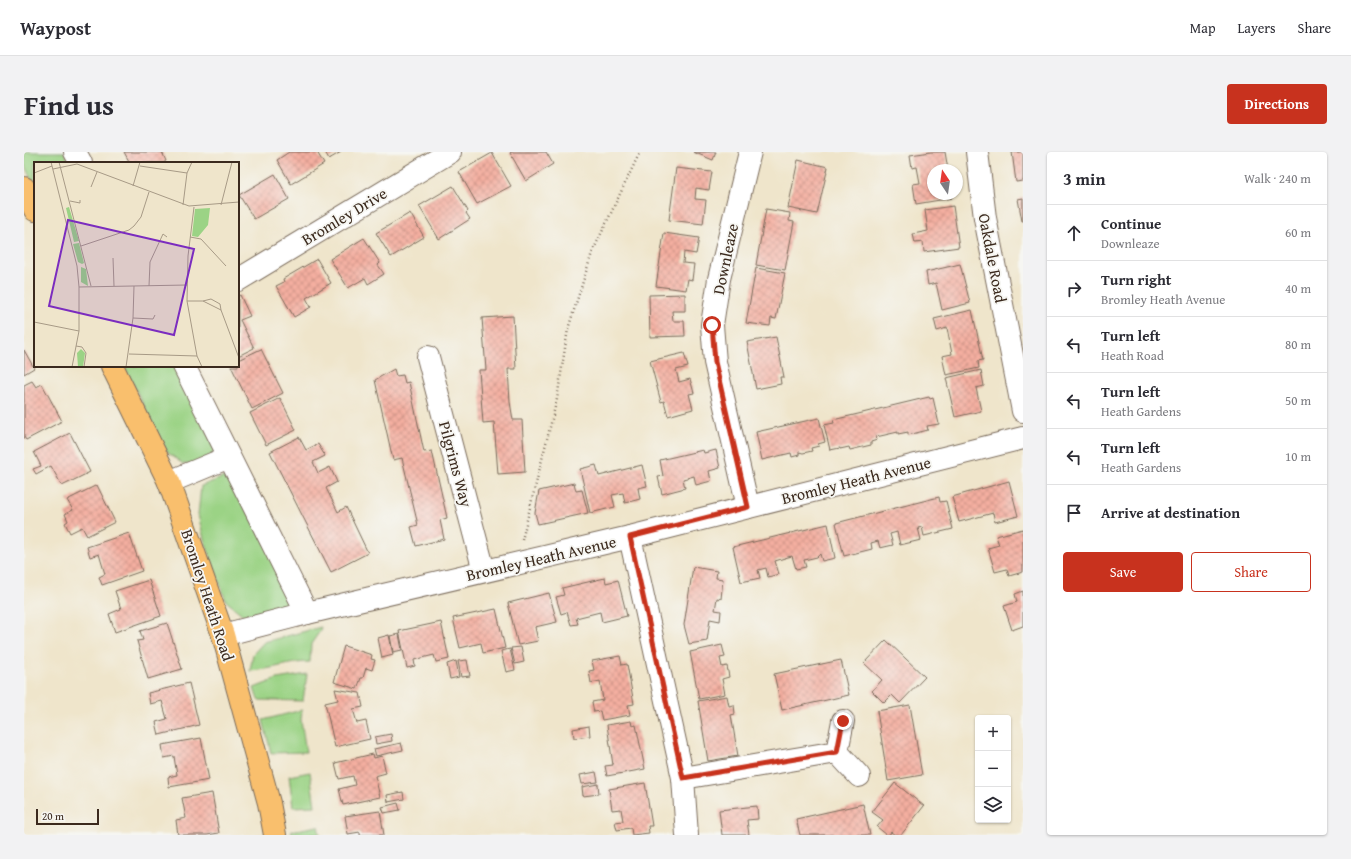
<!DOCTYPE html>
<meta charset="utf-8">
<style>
body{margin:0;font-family:"Gentium Book Plus",serif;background:#f2f2f3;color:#2b2b33}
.controls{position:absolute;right:12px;bottom:12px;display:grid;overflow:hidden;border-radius:4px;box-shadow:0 1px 3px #0004}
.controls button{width:36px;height:36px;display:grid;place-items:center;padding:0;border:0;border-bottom:1px solid #e1e1e2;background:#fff;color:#2b2b33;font:20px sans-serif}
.compass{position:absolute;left:903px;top:12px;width:36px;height:36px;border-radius:50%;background:#fff;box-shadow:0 1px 3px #0004;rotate:347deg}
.scale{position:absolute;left:12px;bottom:10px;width:63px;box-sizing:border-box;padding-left:4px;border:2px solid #3b2a1e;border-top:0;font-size:11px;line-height:14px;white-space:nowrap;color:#3b2a1e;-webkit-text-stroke:3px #f6f6f2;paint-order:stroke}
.stop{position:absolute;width:12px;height:12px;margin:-9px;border:3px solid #c8321e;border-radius:50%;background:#fff}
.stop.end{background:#c8321e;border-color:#fff;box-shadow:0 1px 4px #0008}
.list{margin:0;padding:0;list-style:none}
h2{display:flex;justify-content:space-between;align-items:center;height:52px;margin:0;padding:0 16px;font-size:17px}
h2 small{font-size:13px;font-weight:400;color:#7c7c81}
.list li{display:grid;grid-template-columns:26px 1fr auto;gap:12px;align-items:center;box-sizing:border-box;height:56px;padding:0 16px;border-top:1px solid #e1e1e2}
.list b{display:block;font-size:15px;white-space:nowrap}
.list p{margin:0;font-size:13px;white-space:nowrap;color:#7c7c81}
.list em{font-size:13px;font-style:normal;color:#7c7c81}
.actions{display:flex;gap:8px;padding:12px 16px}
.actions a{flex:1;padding:9px 0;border:1px solid #c8321e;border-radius:4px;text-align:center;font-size:14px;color:#c8321e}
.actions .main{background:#c8321e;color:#fff}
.icon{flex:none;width:22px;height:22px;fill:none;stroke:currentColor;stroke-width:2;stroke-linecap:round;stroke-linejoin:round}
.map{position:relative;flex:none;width:999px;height:683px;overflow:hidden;border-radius:4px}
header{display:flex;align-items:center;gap:24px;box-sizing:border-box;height:56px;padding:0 20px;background:#fff;border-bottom:1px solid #e1e1e2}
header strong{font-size:19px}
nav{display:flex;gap:22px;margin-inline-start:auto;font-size:14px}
.intro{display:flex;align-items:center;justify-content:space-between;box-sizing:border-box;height:96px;padding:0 24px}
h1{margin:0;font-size:28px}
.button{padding:10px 18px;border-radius:4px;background:#c8321e;color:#fff;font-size:14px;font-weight:700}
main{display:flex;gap:24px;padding:0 24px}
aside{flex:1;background:#fff;border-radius:4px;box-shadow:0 1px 3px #0004}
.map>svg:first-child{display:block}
</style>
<header>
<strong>Waypost</strong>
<nav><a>Map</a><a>Layers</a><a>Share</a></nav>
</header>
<div class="intro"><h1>Find us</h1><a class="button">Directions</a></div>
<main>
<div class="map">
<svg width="999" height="683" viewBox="0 0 999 683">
<defs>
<pattern id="building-cross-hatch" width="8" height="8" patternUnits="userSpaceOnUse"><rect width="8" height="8" fill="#f4afa0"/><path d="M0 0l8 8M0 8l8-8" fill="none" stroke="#c78f82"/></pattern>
</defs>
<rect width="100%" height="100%" fill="#f6f6f2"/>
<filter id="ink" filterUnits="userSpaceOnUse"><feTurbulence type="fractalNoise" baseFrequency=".025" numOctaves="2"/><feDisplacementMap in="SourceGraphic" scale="8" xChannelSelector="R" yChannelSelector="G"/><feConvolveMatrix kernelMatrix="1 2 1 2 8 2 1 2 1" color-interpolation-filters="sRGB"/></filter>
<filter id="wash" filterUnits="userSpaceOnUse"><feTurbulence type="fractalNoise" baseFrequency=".012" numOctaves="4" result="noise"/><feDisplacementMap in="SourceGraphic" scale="16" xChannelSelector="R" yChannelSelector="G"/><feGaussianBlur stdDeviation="0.9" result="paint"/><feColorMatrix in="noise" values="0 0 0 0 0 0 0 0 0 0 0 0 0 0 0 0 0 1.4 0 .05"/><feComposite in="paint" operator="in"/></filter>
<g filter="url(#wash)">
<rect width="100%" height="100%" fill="#efe5cb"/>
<g fill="#9bd385" stroke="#6b7e52">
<polygon points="0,0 40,0 46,11 11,11 11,36 0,12"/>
<polygon points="100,214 151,214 192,297 186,307 176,313 159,312 143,300"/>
<polygon points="200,325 216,339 269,447 262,460 242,466 219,463 202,449 180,387 174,363 177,334"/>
<path d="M297 475 296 479 287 492 286 510C265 510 246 518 226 519L229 502 240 490Z"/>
<polygon points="283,522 279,549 234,548 230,536 253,527"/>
<polygon points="278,558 277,568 282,600 247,601 239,568"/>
<polygon points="286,620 291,654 269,655 265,624"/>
<polygon points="294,674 296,683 268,683 267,679"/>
</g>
<g id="blocks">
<g fill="url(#building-cross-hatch)">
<polygon points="100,0 138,0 142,9 139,11 106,11"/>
<polygon points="265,0 293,0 300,12 267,32 253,8"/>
<polygon points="301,0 317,0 305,7"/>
<polygon points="487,0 522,0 529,12 502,29 486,1"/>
<polygon points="669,0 692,0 689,8"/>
<polygon points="907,0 921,0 924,18 909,18 909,42 927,42 928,46 892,52 889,32 896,31 893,15 888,16 886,3"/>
<polygon points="988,0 999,0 999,29 992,30"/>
<polygon points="468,1 487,34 453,52 435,20"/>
<polygon points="774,8 804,15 793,62 764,56"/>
<polygon points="652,16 688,20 685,38 672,36 671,47 682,48 679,72 645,68"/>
<polygon points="251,22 265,47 230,67 215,43"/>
<polygon points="429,34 444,59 442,61 446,67 415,87 395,54"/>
<polygon points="999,46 999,69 998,69 994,47"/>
<polygon points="929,54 935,95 900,100 899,90 891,91 889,82 904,79 901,58"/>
<polygon points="742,57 766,61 765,69 770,70 761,118 732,113"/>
<polygon points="386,61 400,85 367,105 352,81"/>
<polygon points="640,81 675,86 672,102 660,100 659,111 670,112 668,128 664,127 662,138 632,134"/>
<polygon points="340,86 356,111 354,113 360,122 344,132 341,126 324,136 306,107"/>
<polygon points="293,107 307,131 282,146 287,155 270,165 252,134 260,130 259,127"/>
<polygon points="936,112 946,151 918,158 912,131 904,133 902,120"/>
<polygon points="732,116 761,121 752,167 747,166 746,174 722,171"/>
<polygon points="661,142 661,159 648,159 649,169 660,169 661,184 626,185 625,143"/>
<polygon points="216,143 226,164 216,168 230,196 214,204 214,144"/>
<polygon points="948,158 959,208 954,209 955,216 922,223 918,204 928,202 923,176 913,179 910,167"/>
<polygon points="489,164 492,217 484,217 486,250 489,268 498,268 501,320 474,322 470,270 459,271 455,218 462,218 458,166"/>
<polygon points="752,185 760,225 756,225 757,232 732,237 723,190"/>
<polygon points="237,197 259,241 228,257 207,214 214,214 214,208"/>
<polygon points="0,198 10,216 0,222"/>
<polygon points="660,201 664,215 652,218 655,230 666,227 670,241 665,242 669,257 644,264 640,249 637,250 626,209"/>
<polygon points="370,217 372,224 379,223 381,231 385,230 400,300 408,299 423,366 416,368 420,387 392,394 387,375 394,373 378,306 369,308 351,228"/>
<polygon points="957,218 960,234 952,236 957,259 931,265 922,226"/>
<polygon points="8,229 12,235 18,232 38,269 2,288 0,285 0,233"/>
<polygon points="905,245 906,247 909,246 915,272 903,274 904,278 884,283 884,280 874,282 874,280 852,285 853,288 847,290 847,293 826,298 825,295 816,297 816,296 806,298 800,273 810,271 809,268"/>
<polygon points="256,246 272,278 242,293 226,261"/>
<polygon points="795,266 801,290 794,292 795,294 787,296 788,299 779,301 775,300 775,303 768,305 767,301 738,308 732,280"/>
<polygon points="46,281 66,320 38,334 27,314 12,322 9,317 17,314 10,300"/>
<polygon points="275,285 282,298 294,292 301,304 289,310 294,321 306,315 313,330 302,336 314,360 322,355 344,401 307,420 246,300"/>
<polygon points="679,298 680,301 692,298 696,316 685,319 687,329 672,333 670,324 659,327 661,336 638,342 634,325 639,324 636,308"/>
<polygon points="572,313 575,324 618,313 623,334 614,336 616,347 601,351 599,341 588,343 591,355 566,361 556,317"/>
<polygon points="985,329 994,364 971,370 969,361 935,370 928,345"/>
<polygon points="550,331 552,339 558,338 564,361 514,372 511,361 515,339"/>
<polygon points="73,333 91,370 63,384 58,375 46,381 41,371 44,369 41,362 49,358 43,348"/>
<polygon points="915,345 916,350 922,349 929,377 900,384 898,375 894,376 897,388 876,393 873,380 866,382 869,393 856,396 854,389 847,391 848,397 820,404 812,371"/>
<polygon points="804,372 811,406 798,409 796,402 793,405 780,408 782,415 772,417 768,404 764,405 751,409 755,422 744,425 742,416 734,418 736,426 717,430 709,395"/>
<polygon points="999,377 999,420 985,424 983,417 971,420 964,396 975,393 972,384"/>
<polygon points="105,381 118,419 78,433 75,425 81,422 75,402 66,405 63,395"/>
<polygon points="669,415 693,419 692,426 699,427 697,447 693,446 691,458 697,459 696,469 686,467 683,489 665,492 660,473"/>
<polygon points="581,426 582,431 594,428 603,464 578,470 576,460 552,466 554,472 547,473 543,460 537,462 532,445 540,443 538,436"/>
<polygon points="125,428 137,464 91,480 85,462 97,457 91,439"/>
<polygon points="999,439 999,474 988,478 980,454 993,450 991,442"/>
<polygon points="525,441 533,470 511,475 514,489 494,493 484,451"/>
<polygon points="472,457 481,496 459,501 457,491 436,496 429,466"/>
<polygon points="417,470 425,507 412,510 410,503 390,508 391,514 383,516 375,479"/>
<polygon points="143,471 158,517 124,527 113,489 119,488 116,479"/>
<polygon points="375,482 378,498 369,500 366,484"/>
<polygon points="365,483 369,503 358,506 354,486"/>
<polygon points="862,488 901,525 876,551 868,543 860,551 848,539 858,528 840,511"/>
<polygon points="698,493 701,505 696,506 698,515 703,514 705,525 698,527 701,542 675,547 666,500"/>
<polygon points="320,494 348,503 347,507 351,508 348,518 342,516 339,526 337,526 333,537 310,530"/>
<polygon points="497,495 500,510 491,512 487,496"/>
<polygon points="486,497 491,518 482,520 477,499"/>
<polygon points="596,504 598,513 603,512 610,552 604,553 606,563 578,568 576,559 570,560 568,550 579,548 576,529 567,531 565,519 570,518 568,509"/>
<polygon points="443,508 446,524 437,525 434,509"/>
<polygon points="817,508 825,543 758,558 750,522"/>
<polygon points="432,509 435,525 426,527 423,512"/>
<polygon points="165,531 175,573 135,583 132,570 143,567 138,549 126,552 124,541"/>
<polygon points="311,537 336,541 339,555 329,557 333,571 342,569 346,587 311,595 301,551 314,548"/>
<polygon points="703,544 705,554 710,553 711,562 707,563 714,604 684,609 674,549"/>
<polygon points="886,553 898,623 864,629 853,559"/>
<polygon points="607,569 608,574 612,573 621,617 583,624 581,614 589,613 583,573"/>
<polygon points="565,574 566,584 550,586 549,577"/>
<polygon points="367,582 368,589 352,592 351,585"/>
<polygon points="177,586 185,628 145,635 144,625 153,623 151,611 150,604 140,606 138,593"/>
<polygon points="377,591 379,598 352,604 350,597"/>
<polygon points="349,602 350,606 358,604 362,621 351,624 356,645 319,653 315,637 331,633 329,624 315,627 311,611"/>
<polygon points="572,620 574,630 558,632 556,623"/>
<polygon points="621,631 628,674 624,674 625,681 608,683 607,676 593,678 591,670 599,669 597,657 588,658 585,637"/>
<polygon points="871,631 900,654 877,683 871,683 867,680 865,683 863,683 853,675 859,668 848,660"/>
<polygon points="574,632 575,642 559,644 558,635"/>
<polygon points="379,640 380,647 364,650 363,643"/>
<polygon points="188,641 195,681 183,683 154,683 152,668 162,666 158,646"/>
<polygon points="374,651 376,658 360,661 358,655"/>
<polygon points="839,652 846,683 776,683 772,667"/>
<polygon points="733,654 734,667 723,668 725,683 698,683 695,658"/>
<polygon points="356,659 360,683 336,683 336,680 324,682 321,664"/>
</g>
</g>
</g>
<g filter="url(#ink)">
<use href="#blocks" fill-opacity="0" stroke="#7a6b5b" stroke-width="1"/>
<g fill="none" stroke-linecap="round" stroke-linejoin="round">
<g stroke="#7a6b5b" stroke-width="24">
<g id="minor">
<polyline points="51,0 57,11"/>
<polyline points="953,0 961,66 999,259"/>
<polyline points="214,128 426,0"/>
<polyline points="404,205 460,419"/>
<polyline points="160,214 283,461"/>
<polyline points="145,330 205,305"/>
<polyline points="724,355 691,210 688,173 695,127 726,0"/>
<polyline points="606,385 659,626 663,683"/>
<polyline points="199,483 283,461 606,385 999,286"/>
<polyline points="813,600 835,624"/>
<polyline points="659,626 813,600 819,569"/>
</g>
</g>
<g stroke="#7a6b5b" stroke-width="24">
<g id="major">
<polyline points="0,36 11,58"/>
<polyline points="88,214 145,330 199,483 245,651 251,683"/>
</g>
</g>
<polyline stroke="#7a6b5b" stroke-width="2.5" stroke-dasharray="1 3" stroke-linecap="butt" points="498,388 533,247 544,177 568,101 616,0"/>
<use href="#minor" stroke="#fff" stroke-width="22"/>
<use href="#major" stroke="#f9bf6d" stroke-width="22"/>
</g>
</g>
<g fill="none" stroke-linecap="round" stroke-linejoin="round" filter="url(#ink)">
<polyline stroke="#c8321e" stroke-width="5" points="688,173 691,210 724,355 606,385 659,626 813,600 819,569"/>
</g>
<g text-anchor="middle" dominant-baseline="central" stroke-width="3.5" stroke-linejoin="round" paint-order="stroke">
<g font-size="16" fill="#3b2a1e" stroke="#f6f6f2">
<text transform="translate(320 64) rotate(-31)">Bromley Drive</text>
<text transform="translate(969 106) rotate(79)">Oakdale Road</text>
<text transform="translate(701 107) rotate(-78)">Downleaze</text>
<text transform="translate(432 312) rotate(75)">Pilgrims Way</text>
<text transform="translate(832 328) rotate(-14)">Bromley Heath Avenue</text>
<text transform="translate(517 406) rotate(-13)">Bromley Heath Avenue</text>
<text transform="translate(184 443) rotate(72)">Bromley Heath Road</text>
</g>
</g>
<g transform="translate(10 10)">
<rect width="205" height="205" fill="#efe5cb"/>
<path d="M35 45 45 79 40 80 32 46ZM176 46 174 63 164 75 158 74 161 47ZM45 81 50 101 48 102 44 100 39 82ZM47 105 52 107 54 124 47 120ZM47 187 51 191 49 205H44L43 191Z" fill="#9bd385"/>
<path fill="none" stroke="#a79a86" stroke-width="1" d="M17 0 43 104 45 125V169L38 205M25 0 57 124M106 4 153 11M19 7 43 2 155 44 205 40M0 11 18 4M99 24 106 0M57 25 63 10M36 39 46 41V38M149 43 153 11 158 0M187 43 198 0M160 45 154 94 153 139 163 194 168 205M156 75 167 77 192 104M47 84 95 68 100 64 107 55 115 30M79 96 80 124M115 124 116 100 129 72 133 75M45 125 153 123M153 139H169L187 148 205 196M169 139 177 137 186 142 187 148M99 156 119 157 121 153M0 160 45 169M42 184 48 185 52 191 50 205M95 192 163 194M92 205 99 156 100 124"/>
<path fill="#7b2cbf" fill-opacity="0.15" stroke="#7b2cbf" stroke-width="2" d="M34 58 160 87 140 173 15 144Z"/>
<rect width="205" height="205" fill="none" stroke="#3b2a1e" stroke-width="2"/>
</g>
</svg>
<div class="controls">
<button>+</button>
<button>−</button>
<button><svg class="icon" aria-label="layers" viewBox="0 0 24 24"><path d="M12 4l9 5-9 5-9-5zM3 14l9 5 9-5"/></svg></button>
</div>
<svg class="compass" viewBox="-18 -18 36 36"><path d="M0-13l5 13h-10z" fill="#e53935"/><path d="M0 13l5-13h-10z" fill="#7c7c81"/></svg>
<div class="scale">20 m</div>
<div class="stop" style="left:688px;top:173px"></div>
<div class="stop end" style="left:819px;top:569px"></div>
</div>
<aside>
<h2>3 min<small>Walk · 240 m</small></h2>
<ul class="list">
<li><svg class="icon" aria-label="ahead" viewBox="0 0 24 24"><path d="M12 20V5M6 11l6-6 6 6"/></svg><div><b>Continue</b><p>Downleaze</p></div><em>60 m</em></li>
<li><svg class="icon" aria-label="right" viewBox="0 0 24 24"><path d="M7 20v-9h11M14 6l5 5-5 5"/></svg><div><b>Turn right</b><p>Bromley Heath Avenue</p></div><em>40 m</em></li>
<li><svg class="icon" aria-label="left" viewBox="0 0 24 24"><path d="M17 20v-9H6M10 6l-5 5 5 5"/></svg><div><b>Turn left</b><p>Heath Road</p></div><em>80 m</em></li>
<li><svg class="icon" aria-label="left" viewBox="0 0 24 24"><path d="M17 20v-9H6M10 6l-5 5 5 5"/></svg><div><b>Turn left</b><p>Heath Gardens</p></div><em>50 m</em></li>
<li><svg class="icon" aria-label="left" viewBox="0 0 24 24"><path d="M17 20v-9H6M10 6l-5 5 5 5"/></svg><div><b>Turn left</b><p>Heath Gardens</p></div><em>10 m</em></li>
<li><svg class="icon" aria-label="arrive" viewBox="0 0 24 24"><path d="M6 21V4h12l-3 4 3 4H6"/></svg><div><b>Arrive at destination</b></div></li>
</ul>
<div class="actions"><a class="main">Save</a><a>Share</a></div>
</aside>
</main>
